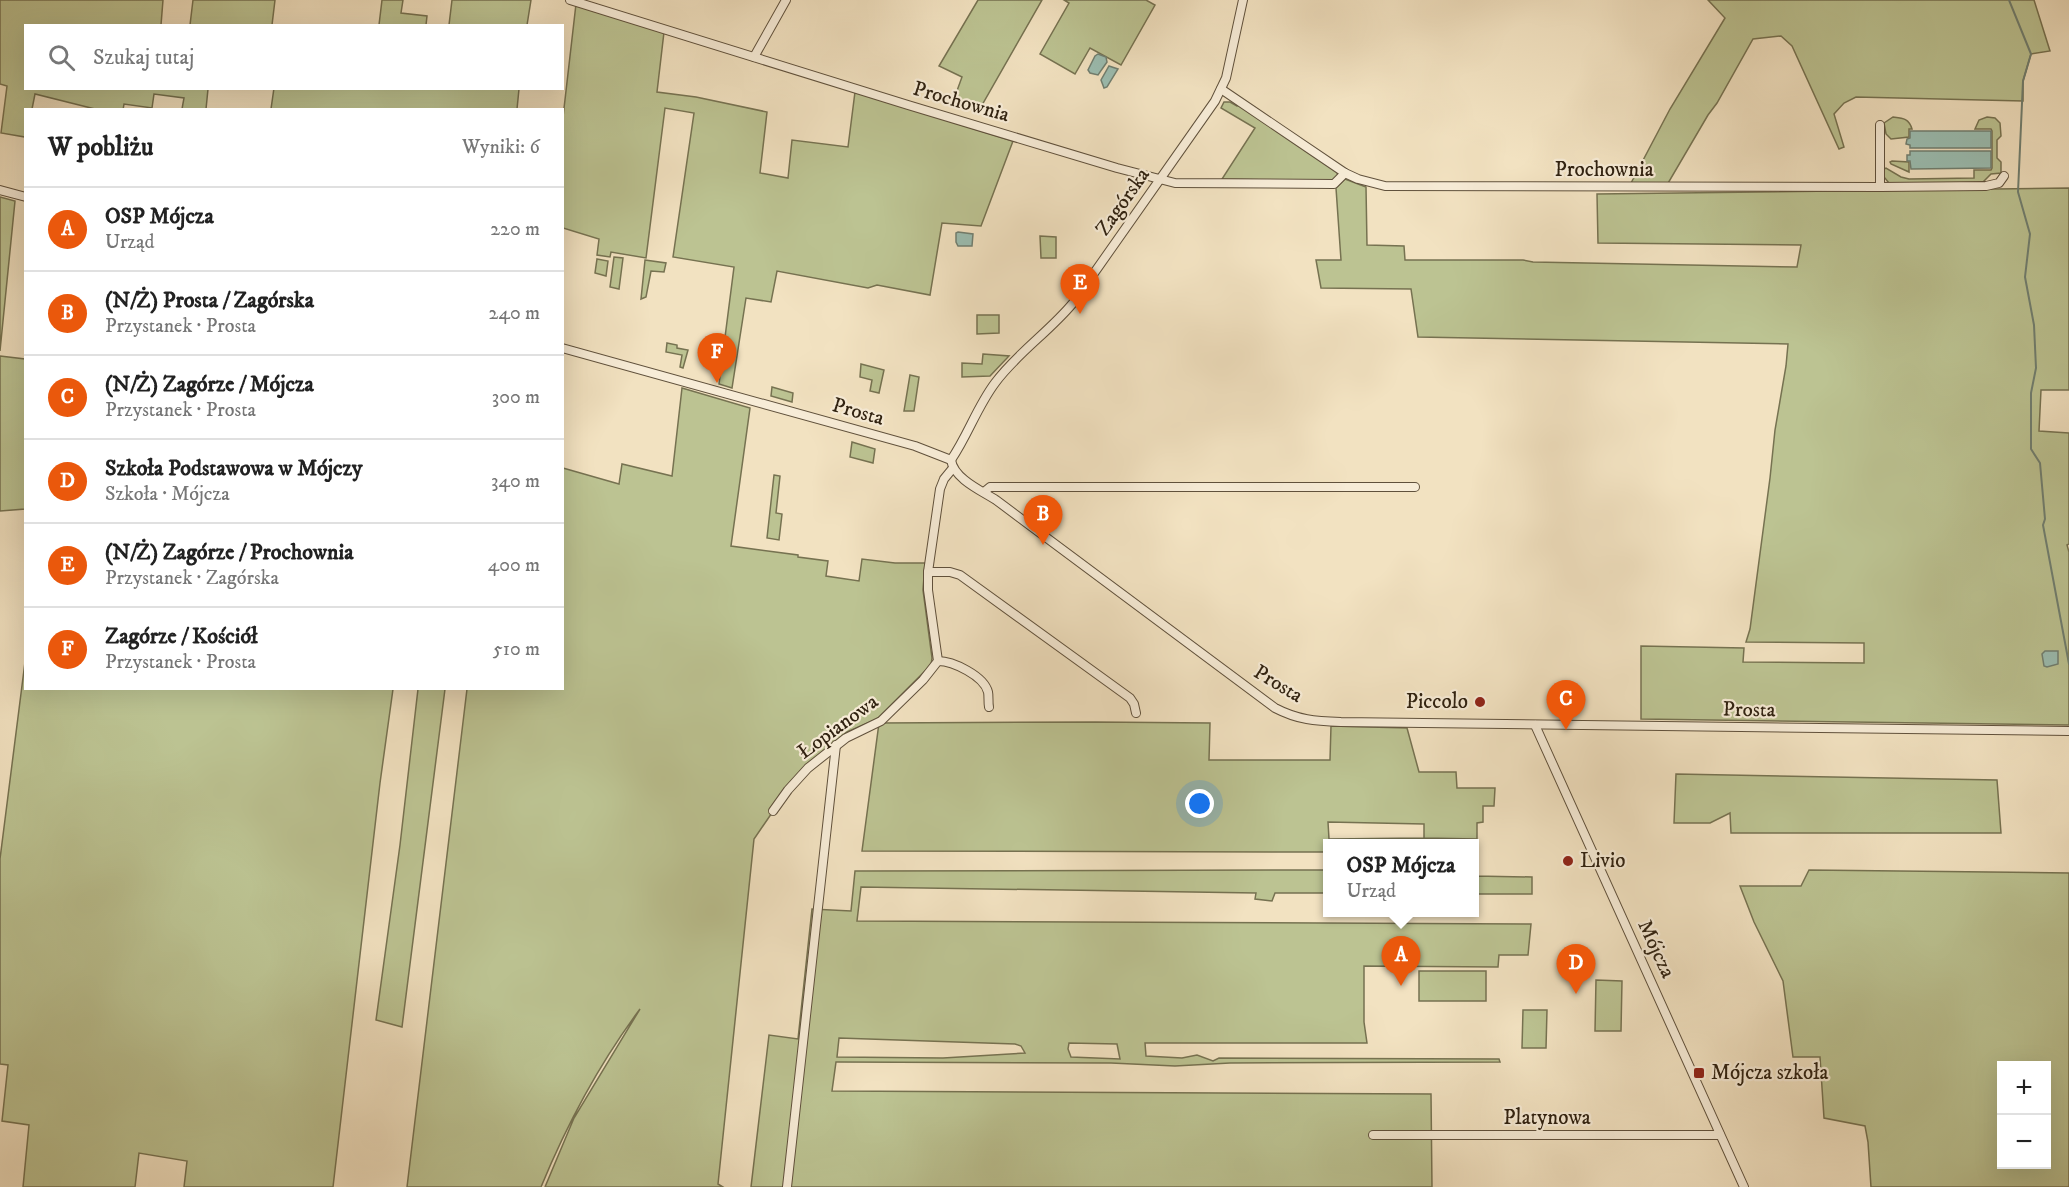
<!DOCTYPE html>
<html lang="pl">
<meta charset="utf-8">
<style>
body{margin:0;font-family:"IM FELL DW Pica",serif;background:#f2f2f2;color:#222}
.controls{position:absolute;right:18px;bottom:18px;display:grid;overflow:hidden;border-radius:0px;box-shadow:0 6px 24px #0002}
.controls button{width:54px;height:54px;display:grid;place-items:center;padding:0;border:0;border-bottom:2px solid #e0e0e0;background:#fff;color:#222;font:30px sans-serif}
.you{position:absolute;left:1200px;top:804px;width:21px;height:21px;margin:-15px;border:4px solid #fff;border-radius:50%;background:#1a73e8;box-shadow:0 0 0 9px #1a73e833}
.badge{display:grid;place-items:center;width:39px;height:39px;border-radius:50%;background:#ea580c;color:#fff;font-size:20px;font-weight:700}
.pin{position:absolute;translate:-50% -50px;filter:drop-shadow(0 2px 3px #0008)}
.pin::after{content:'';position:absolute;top:32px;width:21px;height:18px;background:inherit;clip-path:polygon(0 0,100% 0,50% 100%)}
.popup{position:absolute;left:1323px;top:839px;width:156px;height:78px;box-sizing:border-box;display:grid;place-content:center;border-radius:0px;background:#fff;filter:drop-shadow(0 2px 4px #0005);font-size:20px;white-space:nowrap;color:#767676}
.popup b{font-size:22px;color:#222}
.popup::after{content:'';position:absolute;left:50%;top:100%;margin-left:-12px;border:12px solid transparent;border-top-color:#fff}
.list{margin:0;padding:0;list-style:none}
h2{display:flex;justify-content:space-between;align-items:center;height:78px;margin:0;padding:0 24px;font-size:26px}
h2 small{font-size:20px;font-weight:400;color:#767676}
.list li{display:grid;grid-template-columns:39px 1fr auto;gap:18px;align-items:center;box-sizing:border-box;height:84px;padding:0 24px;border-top:2px solid #e0e0e0}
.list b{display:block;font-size:22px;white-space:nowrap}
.list p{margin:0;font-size:20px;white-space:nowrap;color:#767676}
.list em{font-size:20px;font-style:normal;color:#767676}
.icon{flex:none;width:33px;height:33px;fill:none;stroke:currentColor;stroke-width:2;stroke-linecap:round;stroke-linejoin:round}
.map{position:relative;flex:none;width:2069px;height:1187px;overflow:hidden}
.search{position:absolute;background:#fff;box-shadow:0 6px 24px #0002;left:24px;top:24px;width:540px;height:66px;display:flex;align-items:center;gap:15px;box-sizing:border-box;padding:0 21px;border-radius:0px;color:#767676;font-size:22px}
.panel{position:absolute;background:#fff;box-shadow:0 6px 24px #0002;left:24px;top:108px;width:540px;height:582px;border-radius:0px}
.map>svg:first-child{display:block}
</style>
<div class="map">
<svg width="2069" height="1187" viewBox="0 0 2069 1187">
<rect width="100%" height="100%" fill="#f2e2c1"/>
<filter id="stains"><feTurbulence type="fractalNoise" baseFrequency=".00333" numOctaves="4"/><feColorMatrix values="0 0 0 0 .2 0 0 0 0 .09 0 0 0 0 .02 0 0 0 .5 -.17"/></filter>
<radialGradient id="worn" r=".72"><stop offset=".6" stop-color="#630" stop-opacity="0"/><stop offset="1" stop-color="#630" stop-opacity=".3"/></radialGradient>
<g fill="#bcc392" stroke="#767251" stroke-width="1.5" fill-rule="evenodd">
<polygon points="0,0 163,0 161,25 26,26 26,88 208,89 206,109 182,109 184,98 154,94 152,108 124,104 123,110 95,109 35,94 32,109 26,110 25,137 1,133 7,86 0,84"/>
<polygon points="193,0 275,0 272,25 190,25"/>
<polygon points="382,0 403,0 401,13 427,16 426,25 379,25"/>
<polygon points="452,0 531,0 527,25 449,25"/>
<polygon points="978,0 1042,0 978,112 955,103 954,99 962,77 939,66"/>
<polygon points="1064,0 1146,0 1155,5 1121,65 1090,48 1075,74 1040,54 1069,3"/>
<polygon points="1708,0 2034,0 2050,51 2031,54 2023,81 2023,101 1856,97 1844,103 1834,114 1844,147 1839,149 1792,46 1781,36 1753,39 1717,103 1708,115 1667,185 1630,185 1670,109 1725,18"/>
<polygon points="576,4 664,32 657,92 696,97 767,112 760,173 788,178 792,140 848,147 855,92 1013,141 981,226 942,223 930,295 877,285 868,288 777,271 771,302 746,298 732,388 719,384 734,267 673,257 694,113 665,108 646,258 611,252 610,257 597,255 599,239 563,228 563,117"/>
<polygon points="274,88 519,89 517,109 271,109"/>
<polygon points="1224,102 1230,102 1237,106 1238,105 1337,172 1338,176 1331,181 1222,179 1255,128 1221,108"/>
<path d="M1893 117C1902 118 1909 118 1912 129H1909V137L1891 139 1886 134 1884 123Z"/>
<polygon points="1987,117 1995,118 2000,123 2001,136 1997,140 1997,158 2001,162 2001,173 1991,174 1983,182 1977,183 1889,183 1884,177 1884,169 1886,168 1901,177 1909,179 1974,178 1974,170 1991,170 1992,168 1992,131 1991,129 1975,129 1979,120"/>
<polygon points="1892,161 1909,162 1909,172 1891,164 1890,162"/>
<polygon points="1345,179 1366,187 1367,245 1404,246 1405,260 1523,260 1533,262 1797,267 1801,245 1598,243 1597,194 2069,188 2069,390 2041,390 2039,431 2069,433 2069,544 2067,545 2069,552 2069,725 1641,719 1641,646 1744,648 1743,662 1864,663 1864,643 1746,642 1750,629 1770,478 1775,430 1786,366 1788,344 1418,337 1411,289 1321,288 1316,260 1341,260 1336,188"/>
<polygon points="0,197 15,201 0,351"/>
<polygon points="1040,236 1056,237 1056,258 1041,258"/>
<polygon points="614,257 623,258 619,289 610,287"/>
<polygon points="597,259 608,261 606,276 595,273"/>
<polygon points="645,260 666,263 664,272 651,271 646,297 641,299"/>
<polygon points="977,315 999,315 999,333 977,334"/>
<polygon points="667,343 677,345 677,348 688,350 683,368 680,367 682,355 666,352"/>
<polygon points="983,354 1009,356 990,376 962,377 962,363 982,364"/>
<polygon points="0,356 25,359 25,509 0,511"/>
<polygon points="861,364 884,370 879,393 870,391 872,380 860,377"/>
<polygon points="910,375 919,377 914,411 904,411"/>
<polygon points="772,387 793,393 792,402 771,396"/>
<path d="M682 388 750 408 731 546 798 555V557L828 561 826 576 859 581 862 559 895 563H925L923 590 932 658 931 665 877 719 847 732 800 772 754 839 718 1184 723 1187H545L574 1118 640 1009C599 1064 567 1124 541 1187H407L467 689 562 688 563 468 619 484 622 464 672 476Z"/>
<polygon points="852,442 875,449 873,463 850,457"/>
<polygon points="774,475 780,476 776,513 782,514 779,540 767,538"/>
<polygon points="25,662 26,688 393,689 380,783 333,1187 184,1187 187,1161 139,1153 135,1187 23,1187 29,1125 2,1121 8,1065 0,1064 0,859"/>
<polygon points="418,689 445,689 402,1027 376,1020 400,845"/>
<path d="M1095 722 1210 723 1209 760H1330L1331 726 1407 728 1419 772H1456L1457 788H1495L1494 806H1483V822L1477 823V839L1424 838V844H1328L1327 852 862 851 879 723ZM1328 822 1424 824V838L1329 839Z"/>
<polygon points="1676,774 1997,780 2001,833 1731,833 1730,813 1710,823 1674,823"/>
<path d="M1328 870 1327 893H1275L1272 901 1255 899 1256 893 861 887 857 921 1531 924 1528 955H1499L1498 967 1364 966V1022L1367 1043H1145L1146 1056 1182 1058 1197 1055 1213 1061 1219 1058 1499 1059 1500 1062 1230 1063 1175 1066 1111 1063 838 1062H836L832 1091 1431 1094 1432 1187H751L769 1035 798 1039 812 909 851 911 855 871ZM839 1038 1015 1044 1021 1046 1025 1053 943 1058 837 1057ZM1069 1043 1117 1044 1120 1059 1071 1057 1068 1049Z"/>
<path d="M1809 870 2069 873V1187H1871L1868 1142 1865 1126 1824 1118 1820 1057H1793L1783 981 1754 922 1740 886H1801ZM2002 1066H2046V1164H2002Z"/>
<polygon points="1475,871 1475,876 1532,877 1532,894 1475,894"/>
<rect x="1419" y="971" width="67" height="30"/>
<polygon points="1596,980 1622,981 1621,1031 1595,1031"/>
<polygon points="1523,1010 1547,1010 1546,1048 1522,1048"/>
</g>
<g fill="#9bbeb2" stroke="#707f71" stroke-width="1.5">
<polygon points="1098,54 1106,57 1107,62 1098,75 1090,73 1088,70 1095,56"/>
<polygon points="1109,66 1118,69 1107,87 1104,88 1101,80"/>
<polygon points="1910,131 1991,131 1991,148 1910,148 1910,145 1906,144 1907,139 1910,138"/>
<polygon points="1910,151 1991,151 1991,168 1911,169 1910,161 1907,161 1907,155 1910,155"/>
<polygon points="958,232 973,234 972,246 958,246 956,242 956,233"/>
<polygon points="2045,651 2058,651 2058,664 2047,667 2044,666 2042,654"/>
</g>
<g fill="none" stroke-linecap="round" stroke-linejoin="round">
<polyline stroke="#707f71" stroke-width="2" points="2009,0 2031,54 2023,81 2018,192 2030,234 2025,277 2034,325 2036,368 2031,393 2031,449 2040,463 2045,519 2043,525 2069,664"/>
<g stroke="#60513c" stroke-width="10">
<g id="minor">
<polyline points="570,0 908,105 1117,168 1175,183 1334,184 1345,173"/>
<polyline points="754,57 786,0"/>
<polyline points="1221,89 1345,173 1358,179 1385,186 1880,187"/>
<polyline points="1880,125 1880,187 1986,186 1999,183 2004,176"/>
<polyline points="0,190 26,197"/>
<polyline points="562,348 915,446 951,460"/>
<path d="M951 460C954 479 982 491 996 500L1275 708C1298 720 1315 721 1341 722L2069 731"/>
<path d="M951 460C968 435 977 407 995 383 1017 353 1049 332 1073 303L1215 101 1226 78 1243 0"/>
<polyline points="984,492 990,487 1415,487"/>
<polyline points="928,572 950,572 960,575 1130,698 1134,704 1136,713"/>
<path d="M938 661C953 661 984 676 988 692 989 696 988 702 989 707"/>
<polyline points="1535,725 1744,1187"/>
<polyline points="773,811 788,790 808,768 846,738 881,721 923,680 938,661 928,590 928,572 940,489 944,479 953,468"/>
<polyline points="1373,1135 1720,1135"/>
<polyline points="787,1187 836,745"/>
</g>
</g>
<use href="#minor" stroke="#f7ecd7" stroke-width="8"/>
</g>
<g fill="#8f2418" stroke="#f7ecd7" stroke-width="2">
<circle cx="1480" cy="702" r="6"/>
<circle cx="1568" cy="861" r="6"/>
<rect x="1693" y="1067" width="12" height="12" rx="3"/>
</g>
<g text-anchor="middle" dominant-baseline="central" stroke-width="4.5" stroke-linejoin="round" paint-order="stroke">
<g font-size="21" fill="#2f2110" stroke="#f7ecd7">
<text transform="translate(961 102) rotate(16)">Prochownia</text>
<text x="1604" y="170">Prochownia</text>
<text transform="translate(1123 202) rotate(-55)">Zagórska</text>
<text transform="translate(858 412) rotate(16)">Prosta</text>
<text transform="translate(1278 684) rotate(31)">Prosta</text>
<text transform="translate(1749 710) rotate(1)">Prosta</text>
<text transform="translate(838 727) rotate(-36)">Łopianowa</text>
<text transform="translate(1656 949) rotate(65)">Mójcza</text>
<text x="1547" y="1118">Platynowa</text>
</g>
<g font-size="21" fill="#2f2110" stroke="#f7ecd7" text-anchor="start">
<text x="1468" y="702" text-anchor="end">Piccolo</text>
<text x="1580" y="861">Livio</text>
<text x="1711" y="1073">Mójcza szkoła</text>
</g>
</g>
<rect width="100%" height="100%" filter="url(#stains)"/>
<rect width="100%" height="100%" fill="url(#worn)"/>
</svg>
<div class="controls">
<button>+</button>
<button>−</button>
</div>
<div class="you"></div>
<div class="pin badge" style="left:1401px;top:986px">A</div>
<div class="popup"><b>OSP Mójcza</b>Urząd</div>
<div class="pin badge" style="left:1043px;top:545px">B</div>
<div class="pin badge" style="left:1566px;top:730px">C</div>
<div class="pin badge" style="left:1576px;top:994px">D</div>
<div class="pin badge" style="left:1080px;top:314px">E</div>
<div class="pin badge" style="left:717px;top:383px">F</div>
<div class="search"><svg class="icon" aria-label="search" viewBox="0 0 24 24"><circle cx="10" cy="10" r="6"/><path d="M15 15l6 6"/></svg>Szukaj tutaj</div>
<section class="panel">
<h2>W pobliżu<small>Wyniki: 6</small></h2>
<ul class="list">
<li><span class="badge">A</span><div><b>OSP Mójcza</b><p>Urząd</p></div><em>220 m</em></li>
<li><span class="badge">B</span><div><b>(N/Ż) Prosta / Zagórska</b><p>Przystanek · Prosta</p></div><em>240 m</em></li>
<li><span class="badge">C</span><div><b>(N/Ż) Zagórze / Mójcza</b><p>Przystanek · Prosta</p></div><em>300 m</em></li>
<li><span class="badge">D</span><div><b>Szkoła Podstawowa w Mójczy</b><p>Szkoła · Mójcza</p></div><em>340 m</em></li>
<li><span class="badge">E</span><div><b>(N/Ż) Zagórze / Prochownia</b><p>Przystanek · Zagórska</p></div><em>400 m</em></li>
<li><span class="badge">F</span><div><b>Zagórze / Kościół</b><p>Przystanek · Prosta</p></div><em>510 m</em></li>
</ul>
</section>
</div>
